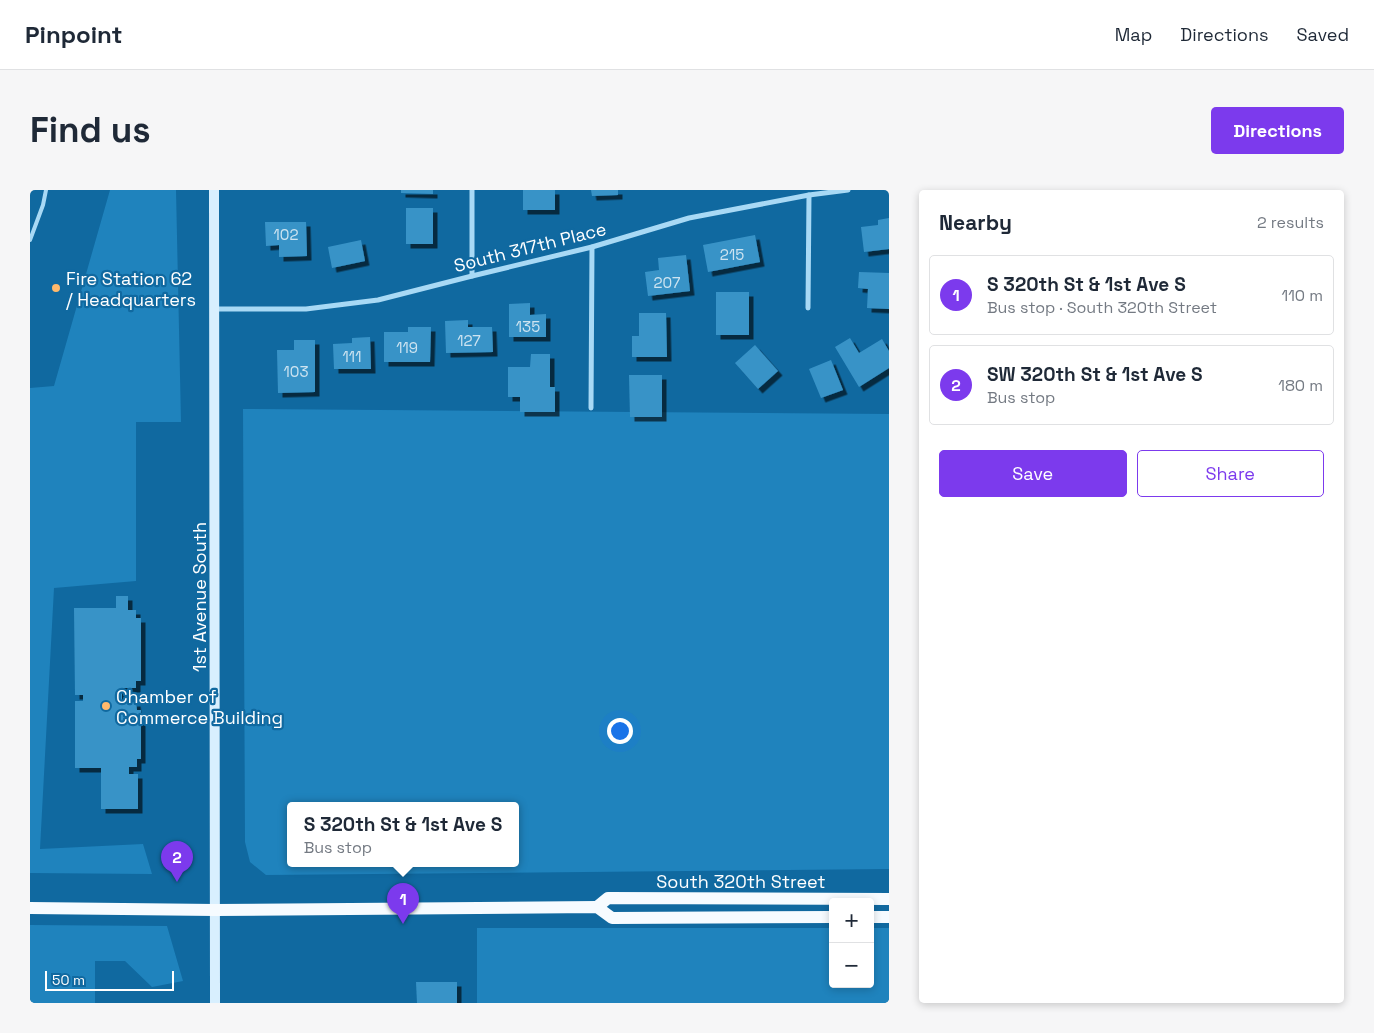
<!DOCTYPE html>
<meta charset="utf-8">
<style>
body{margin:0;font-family:"Space Grotesk",sans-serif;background:#f6f6f7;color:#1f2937}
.controls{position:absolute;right:15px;bottom:15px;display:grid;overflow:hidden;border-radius:5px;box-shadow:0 2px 8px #0003}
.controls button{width:45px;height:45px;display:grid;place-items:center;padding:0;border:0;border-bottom:1px solid #e0e1e3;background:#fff;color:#1f2937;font:25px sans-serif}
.scale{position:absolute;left:15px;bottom:12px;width:129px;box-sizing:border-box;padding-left:5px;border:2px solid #fff;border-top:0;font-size:14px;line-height:18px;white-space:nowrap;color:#fff;-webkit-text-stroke:4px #1069a0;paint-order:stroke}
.you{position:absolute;left:589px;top:540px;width:18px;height:18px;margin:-12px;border:4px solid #fff;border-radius:50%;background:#1a73e8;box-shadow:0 0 0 8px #1a73e833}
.badge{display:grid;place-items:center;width:32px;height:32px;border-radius:50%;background:#7c3aed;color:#fff;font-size:16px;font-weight:700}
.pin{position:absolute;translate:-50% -41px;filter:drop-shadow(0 1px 2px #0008)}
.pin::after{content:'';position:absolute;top:26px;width:18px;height:15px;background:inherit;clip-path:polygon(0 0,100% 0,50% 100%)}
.popup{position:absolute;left:257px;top:612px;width:232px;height:65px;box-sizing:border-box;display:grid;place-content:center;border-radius:5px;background:#fff;filter:drop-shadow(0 1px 4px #0005);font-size:16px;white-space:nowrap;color:#747a83}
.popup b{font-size:19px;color:#1f2937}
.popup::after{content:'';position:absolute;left:50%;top:100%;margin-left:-10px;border:10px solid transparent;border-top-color:#fff}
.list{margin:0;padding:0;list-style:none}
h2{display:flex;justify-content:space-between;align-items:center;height:65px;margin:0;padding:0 20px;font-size:21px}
h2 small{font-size:16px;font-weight:400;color:#747a83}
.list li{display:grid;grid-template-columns:32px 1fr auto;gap:15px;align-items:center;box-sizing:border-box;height:80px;margin:0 10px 10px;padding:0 10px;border:1px solid #e0e1e3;border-radius:5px}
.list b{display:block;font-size:19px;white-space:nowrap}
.list p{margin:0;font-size:16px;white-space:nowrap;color:#747a83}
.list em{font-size:16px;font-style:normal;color:#747a83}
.actions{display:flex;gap:10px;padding:15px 20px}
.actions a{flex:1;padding:11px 0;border:1px solid #7c3aed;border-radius:5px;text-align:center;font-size:18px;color:#7c3aed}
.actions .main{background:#7c3aed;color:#fff}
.map{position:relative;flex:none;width:859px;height:813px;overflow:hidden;border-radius:5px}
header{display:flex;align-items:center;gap:30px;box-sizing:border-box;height:70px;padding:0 25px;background:#fff;border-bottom:1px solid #e0e1e3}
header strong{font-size:24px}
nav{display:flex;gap:28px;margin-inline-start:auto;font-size:18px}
.intro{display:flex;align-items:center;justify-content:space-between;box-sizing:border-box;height:120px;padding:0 30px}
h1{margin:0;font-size:35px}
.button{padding:12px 22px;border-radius:5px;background:#7c3aed;color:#fff;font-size:18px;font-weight:700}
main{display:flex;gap:30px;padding:0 30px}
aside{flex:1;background:#fff;border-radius:5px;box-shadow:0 2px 8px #0003}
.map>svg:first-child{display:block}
</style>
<header>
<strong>Pinpoint</strong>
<nav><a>Map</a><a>Directions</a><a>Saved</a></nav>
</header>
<div class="intro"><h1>Find us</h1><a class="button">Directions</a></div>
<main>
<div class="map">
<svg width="859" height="813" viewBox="0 0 859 813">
<defs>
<filter id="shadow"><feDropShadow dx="4.5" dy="4.5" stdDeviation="0" flood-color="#0009"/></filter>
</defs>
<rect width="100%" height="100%" fill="#1069a0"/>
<g fill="#1f83bd" fill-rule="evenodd">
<polygon points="80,0 146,0 151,232 106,232 106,391 24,398 10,659 113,654 122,684 0,683 0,198 24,196"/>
<path d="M213 219 859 224V679L236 685 220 672 215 652ZM260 615H486V673H260Z"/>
<polygon points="0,735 137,736 153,791 122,797 95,771 65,771 65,813 0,813"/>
<polygon points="447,738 803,738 803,794 840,794 840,738 859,738 859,813 447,813"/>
</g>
<g fill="#3993c7" filter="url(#shadow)">
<polygon points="371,0 403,0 403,4 371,3"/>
<rect x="493" y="0" width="32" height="20"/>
<polygon points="561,0 588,0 588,5 562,6"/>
<rect x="376" y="18" width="27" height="36"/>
<polygon points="859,28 859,59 834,62 831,37 848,35 848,30"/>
<polygon points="235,32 276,32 277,66 249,67 249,55 236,56"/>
<polygon points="725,45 730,72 678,82 673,55"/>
<polygon points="331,50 335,71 302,78 298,57"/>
<polygon points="656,65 660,101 618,106 615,82 629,80 628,68"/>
<polygon points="829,82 859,83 859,119 837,118 838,99 828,98"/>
<rect x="686" y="102" width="33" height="43"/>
<polygon points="500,113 500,125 516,124 516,147 479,147 479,114"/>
<polygon points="609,123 636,123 637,167 602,167 602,146 609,146"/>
<polygon points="438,130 438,137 462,137 463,162 416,163 415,131"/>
<polygon points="378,137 401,137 400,172 354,172 354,142 378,142"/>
<polygon points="340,147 341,179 304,179 303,154 322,153 322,148"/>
<polygon points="820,148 829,163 852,149 859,161 859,178 829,197 805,157"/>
<polygon points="264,150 285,150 285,202 248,203 247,160 264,160"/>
<polygon points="725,155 748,181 728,199 705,173"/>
<polygon points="501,164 520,164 520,197 525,197 525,222 490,222 490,207 478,207 478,177 500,177"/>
<polygon points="801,170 813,200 791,208 779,179"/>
<polygon points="599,185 632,185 632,227 600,227"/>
<polygon points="86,406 98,406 98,420 106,420 106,428 111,428 111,491 106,491 106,498 92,498 92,513 106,512 107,520 111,520 111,569 107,569 107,577 99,577 99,584 108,584 108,619 71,619 71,578 45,578 45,511 53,511 53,505 45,505 44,418 86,418"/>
<polygon points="386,792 427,792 427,813 387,813"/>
</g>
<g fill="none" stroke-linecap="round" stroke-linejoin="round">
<polyline stroke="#a8d9f5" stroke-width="4" points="0,50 13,15 16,0"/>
<g stroke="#a8d9f5" stroke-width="5">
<polyline points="442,0 442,86"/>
<polyline points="778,118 779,5"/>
<polyline points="185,119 276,119 348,110 442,86 562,57 659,28 779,5 818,0"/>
<polyline points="561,218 562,57"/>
</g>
<polyline stroke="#d8effe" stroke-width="10" points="184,0 185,813"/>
<g stroke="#f6fbff" stroke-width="12">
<polyline points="567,717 578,708 859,709"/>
<polyline points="0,718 185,720 567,717 582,728 803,727"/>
<polyline points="840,727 859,727"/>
</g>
</g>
<g fill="#ffb96c" stroke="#1069a0" stroke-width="2">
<circle cx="26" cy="98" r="5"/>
<circle cx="76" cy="516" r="5"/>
</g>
<g text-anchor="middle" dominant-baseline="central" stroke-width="4.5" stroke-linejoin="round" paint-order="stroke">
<g font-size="15" fill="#cee4f1">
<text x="256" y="44">102</text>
<text x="702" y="64">215</text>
<text x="637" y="92">207</text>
<text x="498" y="136">135</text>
<text x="439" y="150">127</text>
<text x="377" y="157">119</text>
<text x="322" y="166">111</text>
<text x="266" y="181">103</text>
</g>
<g font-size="18" fill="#fff" stroke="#1069a0">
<text transform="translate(500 57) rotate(-14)">South 317th Place</text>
<text transform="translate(169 407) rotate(-90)">1st Avenue South</text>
<text x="711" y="691">South 320th Street</text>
</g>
<g font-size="18" fill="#fff" stroke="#1069a0" text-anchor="start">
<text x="36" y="88">Fire Station 62<tspan x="36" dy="21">/ Headquarters</tspan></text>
<text x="86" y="506">Chamber of<tspan x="86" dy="21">Commerce Building</tspan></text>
</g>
</g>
</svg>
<div class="controls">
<button>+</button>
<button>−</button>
</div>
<div class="scale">50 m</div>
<div class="you"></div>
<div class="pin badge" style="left:373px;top:734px">1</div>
<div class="popup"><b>S 320th St &amp; 1st Ave S</b>Bus stop</div>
<div class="pin badge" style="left:147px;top:692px">2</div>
</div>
<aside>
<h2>Nearby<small>2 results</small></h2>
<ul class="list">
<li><span class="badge">1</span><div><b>S 320th St &amp; 1st Ave S</b><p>Bus stop · South 320th Street</p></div><em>110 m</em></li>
<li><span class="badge">2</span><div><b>SW 320th St &amp; 1st Ave S</b><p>Bus stop</p></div><em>180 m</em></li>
</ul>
<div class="actions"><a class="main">Save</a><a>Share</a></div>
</aside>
</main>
